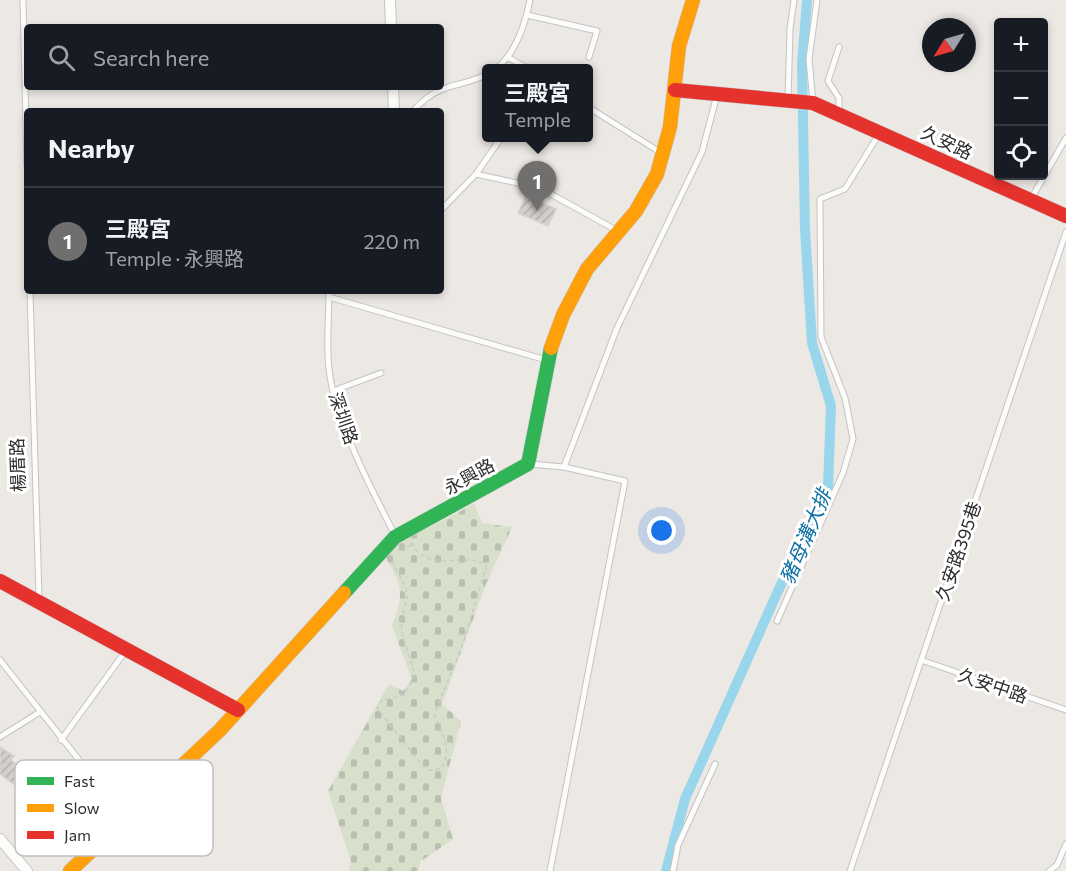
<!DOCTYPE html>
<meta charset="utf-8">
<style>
body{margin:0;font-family:Commissioner,"Noto Sans TC",sans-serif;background:#20242c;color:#f1f3f6}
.controls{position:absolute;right:18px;top:18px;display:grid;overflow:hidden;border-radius:6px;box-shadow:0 3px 9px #0003}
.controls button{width:54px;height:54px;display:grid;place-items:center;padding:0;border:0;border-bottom:2px solid #363941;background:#171b24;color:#f1f3f6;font:30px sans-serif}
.compass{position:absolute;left:922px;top:18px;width:54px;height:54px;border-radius:50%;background:#171b24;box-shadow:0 3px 9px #0003;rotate:233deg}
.you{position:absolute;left:662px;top:531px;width:21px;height:21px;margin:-15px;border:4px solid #fff;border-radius:50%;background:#1a73e8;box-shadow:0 0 0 9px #1a73e833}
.badge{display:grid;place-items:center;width:39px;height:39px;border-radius:50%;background:#706f6e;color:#fff;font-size:20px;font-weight:700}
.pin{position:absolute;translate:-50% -50px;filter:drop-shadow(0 2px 3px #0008)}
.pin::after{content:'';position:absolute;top:32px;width:21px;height:18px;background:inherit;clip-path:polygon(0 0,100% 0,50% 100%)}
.popup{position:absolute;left:482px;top:64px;width:111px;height:78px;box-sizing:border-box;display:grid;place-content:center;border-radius:6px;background:#171b24;filter:drop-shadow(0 2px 4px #0005);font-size:20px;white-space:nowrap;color:#9ea1a6}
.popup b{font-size:22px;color:#f1f3f6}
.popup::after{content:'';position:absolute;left:50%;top:100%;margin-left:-12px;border:12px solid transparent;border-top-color:#171b24}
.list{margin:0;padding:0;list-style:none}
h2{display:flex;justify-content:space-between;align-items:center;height:78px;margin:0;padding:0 24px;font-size:26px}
h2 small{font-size:20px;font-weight:400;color:#9ea1a6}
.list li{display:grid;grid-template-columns:39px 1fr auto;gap:18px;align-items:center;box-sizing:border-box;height:108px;padding:0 24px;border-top:2px solid #363941}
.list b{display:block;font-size:22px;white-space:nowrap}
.list p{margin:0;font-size:20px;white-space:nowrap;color:#9ea1a6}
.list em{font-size:20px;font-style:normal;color:#9ea1a6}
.icon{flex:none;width:33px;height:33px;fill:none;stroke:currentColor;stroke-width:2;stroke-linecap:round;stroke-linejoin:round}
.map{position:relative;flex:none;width:1066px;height:871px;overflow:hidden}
.search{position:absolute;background:#171b24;box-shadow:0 3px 9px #0003;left:24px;top:24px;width:420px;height:66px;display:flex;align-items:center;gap:15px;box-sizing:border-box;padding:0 21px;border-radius:6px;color:#9ea1a6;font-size:22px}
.panel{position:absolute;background:#171b24;box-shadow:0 3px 9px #0003;left:24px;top:108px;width:420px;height:186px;border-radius:6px}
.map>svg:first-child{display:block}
</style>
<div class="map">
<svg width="1066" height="871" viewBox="0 0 1066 871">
<defs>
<pattern id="cemetery-stones" width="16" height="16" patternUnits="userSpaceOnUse" patternTransform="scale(1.5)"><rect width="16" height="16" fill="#d8e0cc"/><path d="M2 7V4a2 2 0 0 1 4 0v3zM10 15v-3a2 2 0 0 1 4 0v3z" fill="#bac0b0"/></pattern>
<pattern id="building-hatch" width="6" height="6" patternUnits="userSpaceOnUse" patternTransform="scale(1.5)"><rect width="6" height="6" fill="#d1cecb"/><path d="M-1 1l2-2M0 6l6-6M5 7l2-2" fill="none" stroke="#b4b1af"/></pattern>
</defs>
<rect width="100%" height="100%" fill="#ece8e4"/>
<path fill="url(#cemetery-stones)" d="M474 504 482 523 512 527 486 584 442 704 461 721 441 798 453 839 421 861 418 871H349L351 862 328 791 389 684 403 691 412 679 392 626C406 591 401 583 382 552Z"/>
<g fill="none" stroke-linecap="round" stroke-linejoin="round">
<polyline stroke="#99d6ec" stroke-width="10" points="666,871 685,799 778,591 828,487 831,406 812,343 805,230 802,64 807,0"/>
</g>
<g fill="url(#building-hatch)" stroke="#d7d4d0" stroke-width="1.5">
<polygon points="526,195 556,209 548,226 518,213"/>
<polygon points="0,747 14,756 11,760 47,789 37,802 0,774"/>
</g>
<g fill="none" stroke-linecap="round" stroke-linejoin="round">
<g stroke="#c5c4c5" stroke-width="7">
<g id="lane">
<polyline points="23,0 27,165"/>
<polyline points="527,15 597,31 589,57"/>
<polyline points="839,47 828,81 839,98 839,111"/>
<polyline points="509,58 527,68"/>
<path d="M497 68C516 52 525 25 530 0"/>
<polyline points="788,100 790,29 794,0"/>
<polyline points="813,103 809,59 817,0"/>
<polyline points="588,107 663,154"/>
<path d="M413 111C441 81 452 90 486 75"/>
<polyline points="476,174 540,188 616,230"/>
<polyline points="1031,199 1066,138"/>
<polyline points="441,210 476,174 501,138"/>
<polyline points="30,291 39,597"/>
<path d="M329 291C329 317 326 344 329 369 334 418 372 491 395 535"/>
<polyline points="329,297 546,360"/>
<polyline points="333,391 381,373"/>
<polyline points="530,464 564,467 625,481 550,871"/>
<polyline points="564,467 617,328 702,152 717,95"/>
<polyline points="777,621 843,473 853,439 845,398 821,337 820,199 845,189 879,134"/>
<polyline points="0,660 125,818"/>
<polyline points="921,660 1066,710"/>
<polyline points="0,737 40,712"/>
<polyline points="61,740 127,649"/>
<polyline points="673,871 678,845 715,764"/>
<polyline points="850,871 1066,232"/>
<polyline points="1049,871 1057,865 1066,844"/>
</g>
</g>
<g stroke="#c5c4c5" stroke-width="12">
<g id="street">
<polyline points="390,0 391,27"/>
<polyline points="393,87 394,111"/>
<polyline points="0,839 27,871"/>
</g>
</g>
<g stroke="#c5c4c5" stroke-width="15">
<polyline id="fast" points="344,593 395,537 528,464 551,348"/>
</g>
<g stroke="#c5c4c5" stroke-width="15">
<g id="slow">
<polyline points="551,348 563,315 587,269 636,211 657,174 670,127 679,46 693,0"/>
<polyline points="70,871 220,730 344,593"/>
</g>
</g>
<g stroke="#c5c4c5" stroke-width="15">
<g id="jam">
<polyline points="675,90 813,103 1066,216"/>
<polyline points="0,581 238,710"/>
</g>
</g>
<g stroke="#c9c9c8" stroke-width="1.5" stroke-dasharray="4.5 3" stroke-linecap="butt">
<polyline points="401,549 411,545"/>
<path d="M392 561 406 588 407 597 401 622 403 637 415 675 404 695 381 701 377 708 422 765 429 770 441 769C453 750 442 733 434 714L462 647 486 568 485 564C462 552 426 574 411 542"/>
</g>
<use href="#lane" stroke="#fcfcfb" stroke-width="5"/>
<use href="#street" stroke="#fcfcfb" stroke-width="10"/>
<use href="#fast" stroke="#30b455" stroke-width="14"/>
<use href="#slow" stroke="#ff9f0a" stroke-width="14"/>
<use href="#jam" stroke="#e5322d" stroke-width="14"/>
</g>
<g text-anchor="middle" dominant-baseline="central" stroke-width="6" stroke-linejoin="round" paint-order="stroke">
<g font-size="18" fill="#2e2e2e" stroke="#fff">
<text transform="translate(947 142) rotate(25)">久安路</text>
<text transform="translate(344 418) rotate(71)">深圳路</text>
<text transform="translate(17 465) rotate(-92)">楊厝路</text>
<text transform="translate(469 476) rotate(-29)">永興路</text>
<text transform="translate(958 551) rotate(-71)">久安路395巷</text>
<text transform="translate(993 685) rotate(19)">久安中路</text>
</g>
<g font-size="20" font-style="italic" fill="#0d6fa3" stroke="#fff">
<text transform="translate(805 536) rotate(-67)">豬母溝大排</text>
</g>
</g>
<rect x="15" y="760" width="198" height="96" rx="9" fill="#fff" stroke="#c0c0c0" stroke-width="1.5"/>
<rect x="27" y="777" width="27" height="8" fill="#30b455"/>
<rect x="27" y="804" width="27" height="8" fill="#ff9f0a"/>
<rect x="27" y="831" width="27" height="8" fill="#e5322d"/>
<g font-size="16" fill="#2e2e2e">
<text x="64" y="787">Fast</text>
<text x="64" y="814">Slow</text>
<text x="64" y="841">Jam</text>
</g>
</svg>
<div class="controls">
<button>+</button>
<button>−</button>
<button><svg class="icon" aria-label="locate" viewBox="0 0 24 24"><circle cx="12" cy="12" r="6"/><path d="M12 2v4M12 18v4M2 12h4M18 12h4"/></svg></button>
</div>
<svg class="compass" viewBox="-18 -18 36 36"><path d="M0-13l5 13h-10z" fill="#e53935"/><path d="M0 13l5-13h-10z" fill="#9ea1a6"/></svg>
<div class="you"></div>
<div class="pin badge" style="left:537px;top:211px">1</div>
<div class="popup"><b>三殿宮</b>Temple</div>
<div class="search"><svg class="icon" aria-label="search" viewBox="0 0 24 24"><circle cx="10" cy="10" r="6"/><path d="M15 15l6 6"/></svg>Search here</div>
<section class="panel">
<h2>Nearby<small></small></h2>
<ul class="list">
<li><span class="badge">1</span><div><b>三殿宮</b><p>Temple · 永興路</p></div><em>220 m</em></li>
</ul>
</section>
</div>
